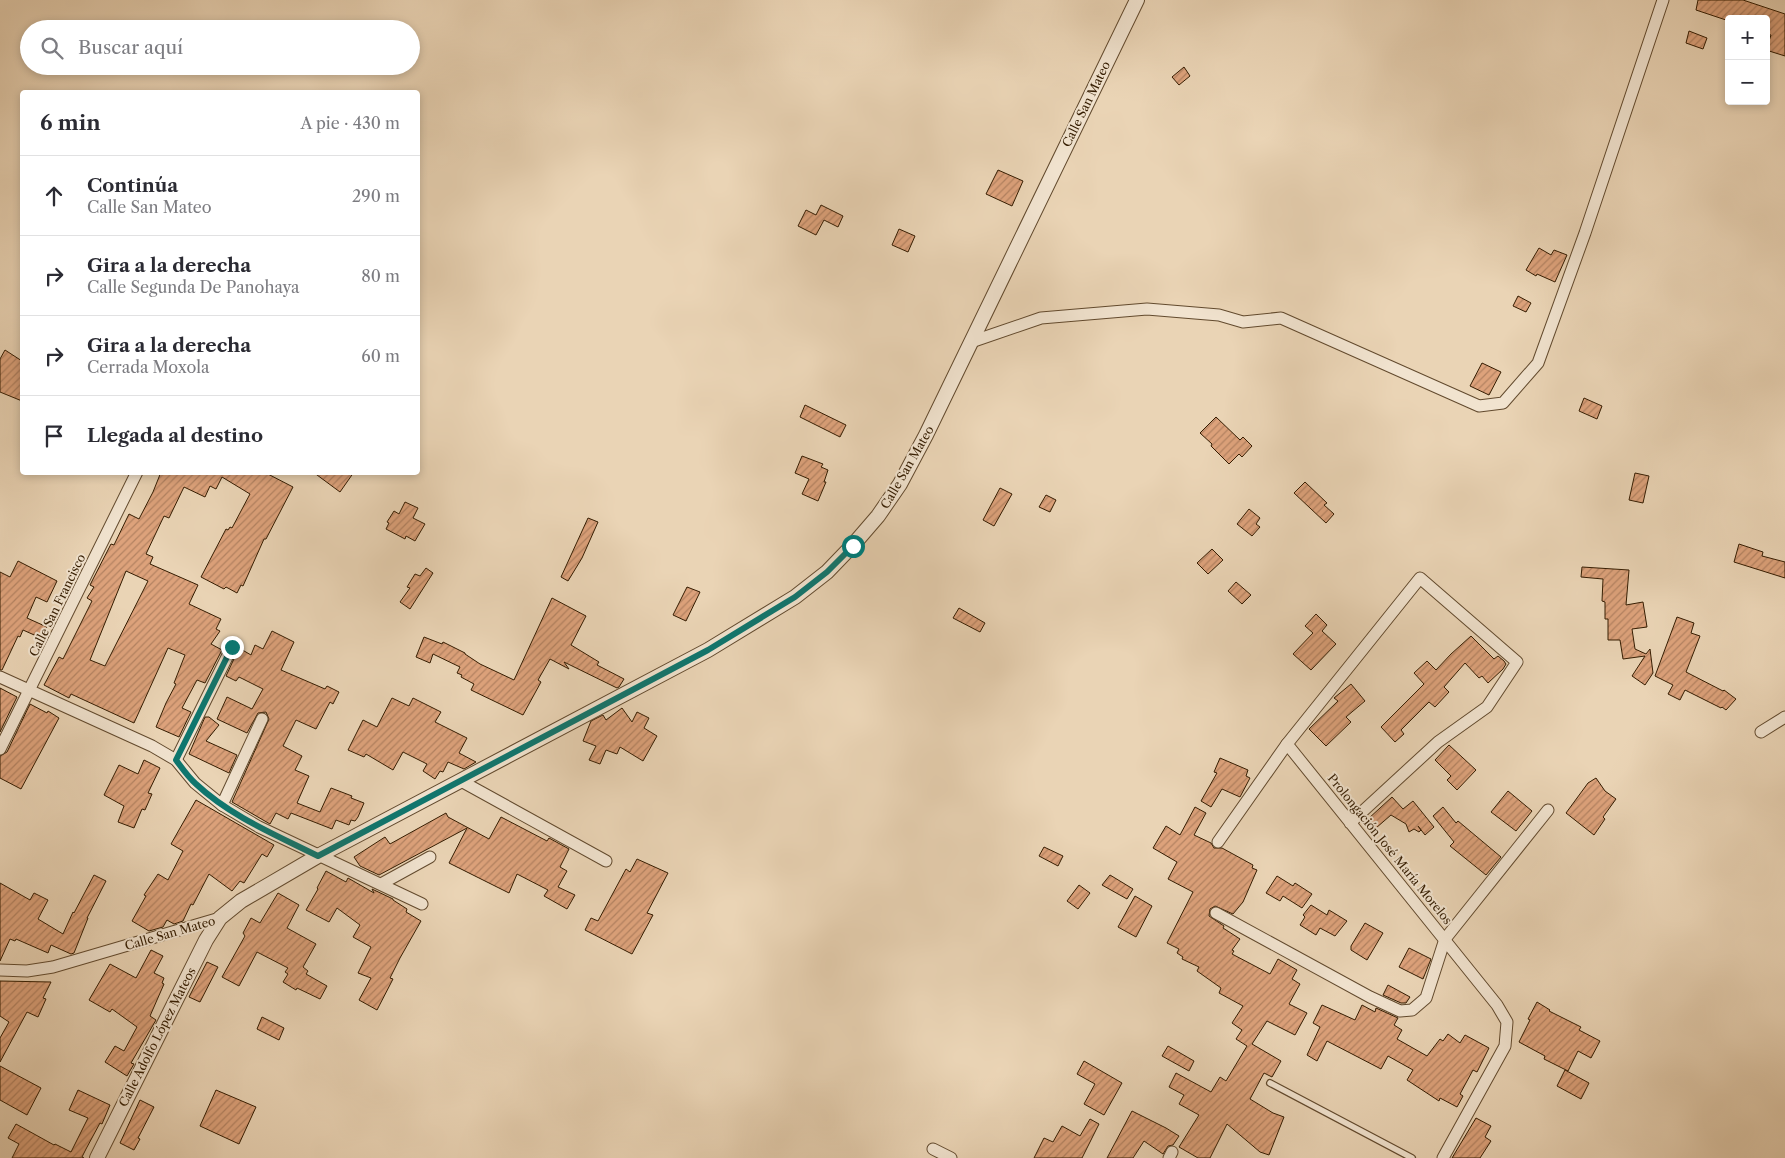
<!DOCTYPE html>
<html lang="es">
<meta charset="utf-8">
<style>
body{margin:0;font-family:"Libre Caslon Text",serif;background:#f7f7f7;color:#2b2b33}
.controls{position:absolute;right:15px;top:15px;display:grid;overflow:hidden;border-radius:5px;box-shadow:0 2px 8px #0003}
.controls button{width:45px;height:45px;display:grid;place-items:center;padding:0;border:0;border-bottom:1px solid #e1e1e2;background:#fff;color:#2b2b33;font:25px sans-serif}
.stop{position:absolute;width:15px;height:15px;margin:-11px;border:4px solid #0f766e;border-radius:50%;background:#fff}
.stop.end{background:#0f766e;border-color:#fff;box-shadow:0 1px 5px #0008}
.list{margin:0;padding:0;list-style:none}
h2{display:flex;justify-content:space-between;align-items:center;height:65px;margin:0;padding:0 20px;font-size:21px}
h2 small{font-size:16px;font-weight:400;color:#7c7c81}
.list li{display:grid;grid-template-columns:32px 1fr auto;gap:15px;align-items:center;box-sizing:border-box;height:80px;padding:0 20px;border-top:1px solid #e1e1e2}
.list b{display:block;font-size:19px;white-space:nowrap}
.list p{margin:0;font-size:16px;white-space:nowrap;color:#7c7c81}
.list em{font-size:16px;font-style:normal;color:#7c7c81}
.icon{flex:none;width:28px;height:28px;fill:none;stroke:currentColor;stroke-width:2;stroke-linecap:round;stroke-linejoin:round}
.map{position:relative;flex:none;width:1785px;height:1158px;overflow:hidden}
.search{position:absolute;background:#fff;box-shadow:0 2px 8px #0003;left:20px;top:20px;width:400px;height:55px;display:flex;align-items:center;gap:12px;box-sizing:border-box;padding:0 18px;border-radius:28px;color:#7c7c81;font-size:19px}
.panel{position:absolute;background:#fff;box-shadow:0 2px 8px #0003;left:20px;top:90px;width:400px;height:385px;border-radius:5px}
.map>svg:first-child{display:block}
</style>
<div class="map">
<svg width="1785" height="1158" viewBox="0 0 1785 1158">
<defs>
<pattern id="building-hatch" width="6" height="6" patternUnits="userSpaceOnUse" patternTransform="scale(1.25)"><rect width="6" height="6" fill="#dda27b"/><path d="M-1 1l2-2M0 6l6-6M5 7l2-2" fill="none" stroke="#b48362"/></pattern>
</defs>
<rect width="100%" height="100%" fill="#ead4b5"/>
<filter id="stains"><feTurbulence type="fractalNoise" baseFrequency=".004" numOctaves="4"/><feColorMatrix values="0 0 0 0 .2 0 0 0 0 .09 0 0 0 0 .02 0 0 0 .5 -.17"/></filter>
<radialGradient id="worn" r=".72"><stop offset=".6" stop-color="#630" stop-opacity="0"/><stop offset="1" stop-color="#630" stop-opacity=".3"/></radialGradient>
<g fill="url(#building-hatch)" stroke="#341c01" fill-rule="evenodd">
<polygon points="1698,0 1743,0 1785,14 1785,56 1766,50 1771,35 1766,34 1766,19 1729,19 1729,21 1696,10"/>
<polygon points="1689,31 1707,38 1703,49 1686,43"/>
<polygon points="1184,67 1190,76 1179,85 1172,77"/>
<polygon points="998,170 1023,181 1012,206 986,194"/>
<polygon points="821,205 843,216 838,227 824,220 816,235 798,226 806,210 816,215"/>
<polygon points="899,229 915,236 908,252 892,245"/>
<polygon points="1539,248 1551,255 1554,250 1567,255 1555,282 1537,274 1536,276 1526,270"/>
<polygon points="1518,296 1531,303 1526,312 1513,306"/>
<polygon points="5,350 22,361 22,401 0,392 0,359"/>
<polygon points="1482,363 1501,372 1489,395 1470,386"/>
<polygon points="1584,398 1602,406 1597,419 1579,411"/>
<polygon points="805,405 846,425 840,437 800,417"/>
<polygon points="1216,417 1240,440 1243,437 1252,446 1242,457 1239,454 1229,464 1211,446 1212,444 1200,433"/>
<polygon points="802,456 823,464 821,467 828,470 824,482 826,482 818,501 802,494 809,479 795,473"/>
<path d="M161 472H264L293 487 266 539H264L243 586 241 585 237 593 226 587 224 589 201 577 226 529 228 530 230 527 232 528 250 494 222 477 216 489 210 486 205 497 184 487 169 518 164 516 146 554 153 557 150 564 198 585 189 604 221 619 216 629 220 631 211 644 222 650 205 683 197 680 182 708 191 712 179 737 156 727 166 703 176 684 174 683 185 655 168 648 134 723 71 694 69 698 44 685 59 657 63 659 92 601 87 598 94 587 90 585 111 544 114 545 129 514 139 519 153 492ZM126 571 148 581 105 666 90 660Z"/>
<polygon points="313,472 354,472 340,492"/>
<polygon points="1635,473 1649,476 1643,503 1629,500"/>
<polygon points="1305,482 1327,503 1324,505 1334,514 1326,523 1294,493"/>
<polygon points="1000,488 1012,494 994,526 983,520"/>
<polygon points="1046,495 1056,500 1050,512 1039,507"/>
<polygon points="405,502 418,508 413,518 425,524 415,541 406,536 405,539 386,529 389,523 387,522 394,511 399,514"/>
<polygon points="1249,509 1260,518 1256,524 1260,527 1252,536 1237,524"/>
<polygon points="588,518 598,522 582,558 568,581 561,577"/>
<polygon points="1739,544 1763,552 1762,556 1785,562 1785,578 1734,562"/>
<polygon points="1212,549 1223,560 1208,574 1197,563"/>
<polygon points="18,561 57,581 47,602 36,597 27,618 47,627 41,638 23,630 20,637 18,636 2,670 0,670 0,572 10,577"/>
<polygon points="1582,567 1629,570 1626,605 1643,602 1647,627 1632,629 1635,649 1646,654 1650,649 1653,673 1645,685 1632,676 1645,656 1623,659 1620,640 1608,640 1608,619 1605,619 1605,602 1602,601 1603,579 1581,577"/>
<polygon points="426,568 433,573 410,609 400,602 410,588 407,587 415,574 420,576"/>
<polygon points="1236,582 1251,595 1242,604 1228,591"/>
<polygon points="687,587 700,592 686,621 673,615"/>
<polygon points="552,598 586,616 571,645 599,662 597,665 624,679 619,687 617,688 564,662 569,669 550,659 538,680 541,682 523,715 471,690 474,684 461,677 462,675 457,673 460,667 433,654 430,663 416,657 424,637 442,644 443,642 465,653 465,654 480,664 514,680"/>
<polygon points="959,608 985,623 980,632 953,618"/>
<polygon points="1316,614 1327,625 1322,631 1336,644 1311,670 1293,654 1313,633 1305,626"/>
<polygon points="1677,617 1694,623 1691,633 1700,636 1686,672 1723,691 1724,690 1736,699 1726,710 1722,707 1721,708 1685,690 1680,700 1668,694 1673,685 1655,676"/>
<polygon points="272,631 294,642 281,670 325,689 327,686 339,692 333,704 330,702 316,729 296,720 283,746 302,756 295,770 309,776 297,803 320,812 331,788 352,796 351,798 364,803 358,817 355,821 351,820 349,825 336,820 332,829 291,813 288,819 276,813 270,824 232,802 269,719 266,712 258,713 247,733 217,719 227,697 252,709 263,689 239,677 236,681 226,676 239,648 251,655 255,645 263,649"/>
<polygon points="1471,636 1494,659 1498,656 1504,661 1506,664 1503,669 1488,683 1482,676 1479,678 1465,663 1444,687 1449,692 1435,707 1429,702 1401,730 1404,734 1395,742 1381,727 1424,684 1414,673 1427,661 1436,670 1451,654"/>
<polygon points="1351,684 1365,701 1346,717 1351,722 1326,746 1309,729 1338,701 1334,698"/>
<polygon points="0,688 17,697 0,732"/>
<polygon points="392,698 409,706 413,698 441,712 435,722 467,738 459,753 476,762 464,769 448,762 443,772 440,771 435,779 423,771 427,764 403,752 393,770 366,754 364,757 348,750 363,720 377,727"/>
<polygon points="30,704 47,713 48,711 59,718 21,789 0,778 0,756 7,752"/>
<polygon points="622,708 632,722 637,712 649,718 644,728 657,736 643,761 620,747 617,754 606,750 600,764 589,760 596,746 583,741 591,721 603,715 606,720"/>
<polygon points="205,717 209,717 219,725 206,741 237,755 229,773 189,754"/>
<polygon points="1449,745 1476,770 1457,790 1447,780 1451,776 1435,760"/>
<polygon points="1220,758 1248,770 1246,776 1250,778 1240,797 1222,789 1211,807 1201,801 1217,773 1214,772"/>
<polygon points="144,760 160,768 148,793 152,794 145,810 142,809 134,828 118,822 124,806 104,795 119,765 138,774"/>
<polygon points="1596,778 1605,791 1616,799 1603,817 1605,819 1594,835 1566,813 1588,783"/>
<polygon points="1508,791 1532,811 1516,831 1491,812"/>
<polygon points="1392,797 1403,809 1413,801 1434,827 1425,835 1418,826 1421,830 1419,832 1414,829 1409,832 1406,824 1391,815 1376,828 1368,819"/>
<polygon points="196,800 274,845 267,857 262,854 244,883 240,881 232,891 209,874 193,905 191,904 183,921 174,924 167,920 163,927 149,931 132,921 146,896 144,895 158,874 168,880 183,851 171,844"/>
<polygon points="1195,807 1206,813 1194,835 1211,843 1214,848 1222,848 1253,865 1252,868 1257,870 1243,902 1233,914 1215,906 1210,909 1209,916 1224,926 1223,928 1240,939 1232,950 1234,951 1232,954 1270,974 1278,959 1297,970 1292,979 1300,984 1289,1004 1307,1013 1295,1035 1267,1021 1252,1044 1281,1061 1272,1077 1264,1073 1250,1099 1273,1113 1284,1117 1269,1155 1260,1152 1227,1124 1210,1158 1198,1158 1179,1147 1199,1115 1179,1104 1184,1095 1169,1087 1176,1073 1211,1092 1220,1077 1226,1081 1247,1046 1236,1039 1242,1030 1232,1023 1243,1006 1219,993 1221,988 1197,971 1199,967 1182,959 1183,957 1177,953 1179,949 1167,943 1193,892 1168,879 1177,862 1153,848 1166,826 1180,835"/>
<polygon points="1443,807 1456,823 1458,821 1501,857 1486,875 1450,846 1454,842 1433,816"/>
<polygon points="446,813 448,817 489,839 501,817 547,841 549,838 569,849 560,867 567,871 558,887 575,895 567,909 544,896 548,890 517,874 509,893 449,863 467,828 379,875 360,866 354,857 385,837 390,844"/>
<polygon points="1044,847 1063,856 1058,866 1039,856"/>
<polygon points="637,859 668,873 647,913 653,915 632,954 585,930 591,918 598,921 626,869 630,872"/>
<polygon points="326,871 346,882 348,878 374,893 372,889 393,899 393,900 407,909 406,912 421,921 400,958 390,978 393,979 377,1010 359,1000 371,978 358,973 371,947 353,937 360,925 337,908 329,922 306,910 318,889 317,888"/>
<polygon points="94,875 106,881 87,918 88,918 74,953 71,954 51,945 48,953 16,939 15,941 10,939 0,961 0,883 30,900 34,893 48,900 38,919 63,934 73,912 74,913"/>
<polygon points="1110,875 1133,889 1127,899 1102,885"/>
<polygon points="1277,876 1293,886 1295,883 1312,894 1302,908 1283,896 1280,901 1266,893"/>
<polygon points="1079,885 1090,893 1078,909 1067,901"/>
<polygon points="278,893 299,905 287,928 316,944 303,967 308,971 306,974 327,986 320,999 297,988 296,990 283,982 288,974 285,972 288,968 257,952 239,986 222,977 245,936 243,933 251,918 260,923"/>
<polygon points="1135,896 1152,906 1136,937 1118,927"/>
<polygon points="1311,905 1327,915 1329,910 1347,921 1335,936 1320,928 1316,935 1300,925 1305,917 1303,915"/>
<polygon points="1365,923 1383,933 1367,960 1351,950 1351,946"/>
<polygon points="1409,948 1431,959 1423,979 1399,967"/>
<polygon points="151,950 163,956 154,973 164,978 162,983 164,984 150,1016 156,1020 131,1063 134,1064 127,1076 105,1062 115,1046 124,1051 137,1027 112,1009 110,1012 89,1000 110,964 136,978"/>
<polygon points="207,962 218,967 200,1002 189,997"/>
<polygon points="0,981 51,982 43,998 46,999 38,1017 27,1012 0,1062 0,1038 9,1022 0,1016"/>
<polygon points="1388,985 1410,997 1406,1003 1401,1003 1383,995"/>
<polygon points="1537,1002 1550,1010 1549,1011 1581,1027 1579,1030 1600,1041 1591,1058 1578,1051 1568,1071 1544,1059 1545,1056 1519,1042 1530,1020 1528,1019"/>
<polygon points="1322,1005 1355,1020 1362,1005 1375,1012 1376,1008 1398,1018 1394,1025 1402,1030 1397,1039 1427,1056 1440,1039 1443,1041 1448,1034 1460,1043 1465,1035 1489,1048 1477,1072 1473,1070 1460,1094 1463,1096 1457,1107 1440,1098 1439,1101 1407,1080 1413,1070 1388,1056 1381,1069 1327,1041 1317,1061 1307,1055 1320,1027 1313,1023"/>
<polygon points="262,1017 284,1028 279,1040 257,1029"/>
<polygon points="1168,1046 1194,1061 1189,1071 1162,1056"/>
<polygon points="1084,1061 1122,1083 1104,1115 1084,1104 1095,1084 1077,1074"/>
<polygon points="0,1066 41,1088 27,1115 0,1100"/>
<polygon points="1565,1070 1589,1083 1581,1099 1557,1086"/>
<polygon points="78,1090 110,1105 102,1124 100,1123 86,1149 82,1157 84,1158 12,1158 19,1144 8,1138 16,1124 54,1145 55,1144 71,1152 88,1118 69,1110"/>
<polygon points="216,1090 256,1107 239,1144 200,1126"/>
<polygon points="140,1100 154,1107 138,1138 140,1139 134,1150 120,1143"/>
<polygon points="1132,1111 1166,1128 1179,1136 1173,1145 1168,1146 1163,1154 1144,1141 1133,1158 1107,1158"/>
<polygon points="1476,1118 1491,1126 1485,1137 1491,1141 1480,1158 1452,1158"/>
<polygon points="1090,1119 1099,1124 1082,1158 1034,1158 1044,1138 1053,1142 1062,1126 1080,1136"/>
</g>
<g fill="none" stroke-linecap="round" stroke-linejoin="round">
<g stroke="#624a2e" stroke-width="8">
<polyline id="service" points="1270,1083 1412,1158"/>
</g>
<g stroke="#624a2e" stroke-width="13">
<g id="minor">
<polyline points="971,342 1041,318 1147,309 1219,315 1243,322 1281,318 1479,406 1503,403 1538,363 1585,233 1663,0"/>
<polyline points="0,677 152,746 176,760 195,783 222,805 259,827 422,904"/>
<polyline points="1761,732 1785,717"/>
<polyline points="0,749 137,472"/>
<polyline points="176,760 232,647"/>
<polyline points="461,781 606,861"/>
<polyline points="222,805 262,719"/>
<polyline points="1350,823 1438,742 1487,707 1517,662 1420,578 1287,744 1497,1005 1507,1022 1505,1046 1443,1158"/>
<polyline points="1218,842 1287,744"/>
<polyline points="381,884 430,857"/>
<polyline points="1216,913 1370,997 1400,1011 1412,1010 1426,998 1445,939 1548,810"/>
<polyline points="0,970 27,971 53,967 220,918"/>
<polyline points="933,1149 951,1158"/>
<polyline points="1169,1158 1172,1152"/>
</g>
</g>
<g stroke="#624a2e" stroke-width="16">
<polyline id="tertiary" points="97,1158 206,940 220,918 241,901 318,856 708,650 795,597 827,572 853,545 878,516 900,484 926,435 1137,0"/>
</g>
<use href="#service" stroke="#f1e3cf" stroke-width="5.5"/>
<use href="#minor" stroke="#f1e3cf" stroke-width="11"/>
<use href="#tertiary" stroke="#f1e3cf" stroke-width="14"/>
</g>
<g fill="none" stroke-linecap="round" stroke-linejoin="round">
<path stroke="#0f766e" stroke-width="6" d="M232 647 176 760C182 768 188 777 196 784 230 816 276 835 318 856L708 650 795 597 827 572 853 546"/>
</g>
<g text-anchor="middle" dominant-baseline="central" stroke-width="4" stroke-linejoin="round" paint-order="stroke">
<g font-size="12" fill="#341c01" stroke="#f1e3cf">
<text transform="translate(1086 104) rotate(-64)">Calle San Mateo</text>
<text transform="translate(907 467) rotate(-60)">Calle San Mateo</text>
<text transform="translate(57 605) rotate(-64)">Calle San Francisco</text>
<text transform="translate(1390 849) rotate(51)">Prolongación José María Morelos</text>
<text transform="translate(170 933) rotate(-16)">Calle San Mateo</text>
<text transform="translate(157 1037) rotate(-63)">Calle Adolfo López Mateos</text>
</g>
</g>
<rect width="100%" height="100%" filter="url(#stains)"/>
<rect width="100%" height="100%" fill="url(#worn)"/>
</svg>
<div class="controls">
<button>+</button>
<button>−</button>
</div>
<div class="stop" style="left:853px;top:546px"></div>
<div class="stop end" style="left:232px;top:647px"></div>
<div class="search"><svg class="icon" aria-label="search" viewBox="0 0 24 24"><circle cx="10" cy="10" r="6"/><path d="M15 15l6 6"/></svg>Buscar aquí</div>
<section class="panel">
<h2>6 min<small>A pie · 430 m</small></h2>
<ul class="list">
<li><svg class="icon" aria-label="ahead" viewBox="0 0 24 24"><path d="M12 20V5M6 11l6-6 6 6"/></svg><div><b>Continúa</b><p>Calle San Mateo</p></div><em>290 m</em></li>
<li><svg class="icon" aria-label="right" viewBox="0 0 24 24"><path d="M7 20v-9h11M14 6l5 5-5 5"/></svg><div><b>Gira a la derecha</b><p>Calle Segunda De Panohaya</p></div><em>80 m</em></li>
<li><svg class="icon" aria-label="right" viewBox="0 0 24 24"><path d="M7 20v-9h11M14 6l5 5-5 5"/></svg><div><b>Gira a la derecha</b><p>Cerrada Moxola</p></div><em>60 m</em></li>
<li><svg class="icon" aria-label="arrive" viewBox="0 0 24 24"><path d="M6 21V4h12l-3 4 3 4H6"/></svg><div><b>Llegada al destino</b></div></li>
</ul>
</section>
</div>
